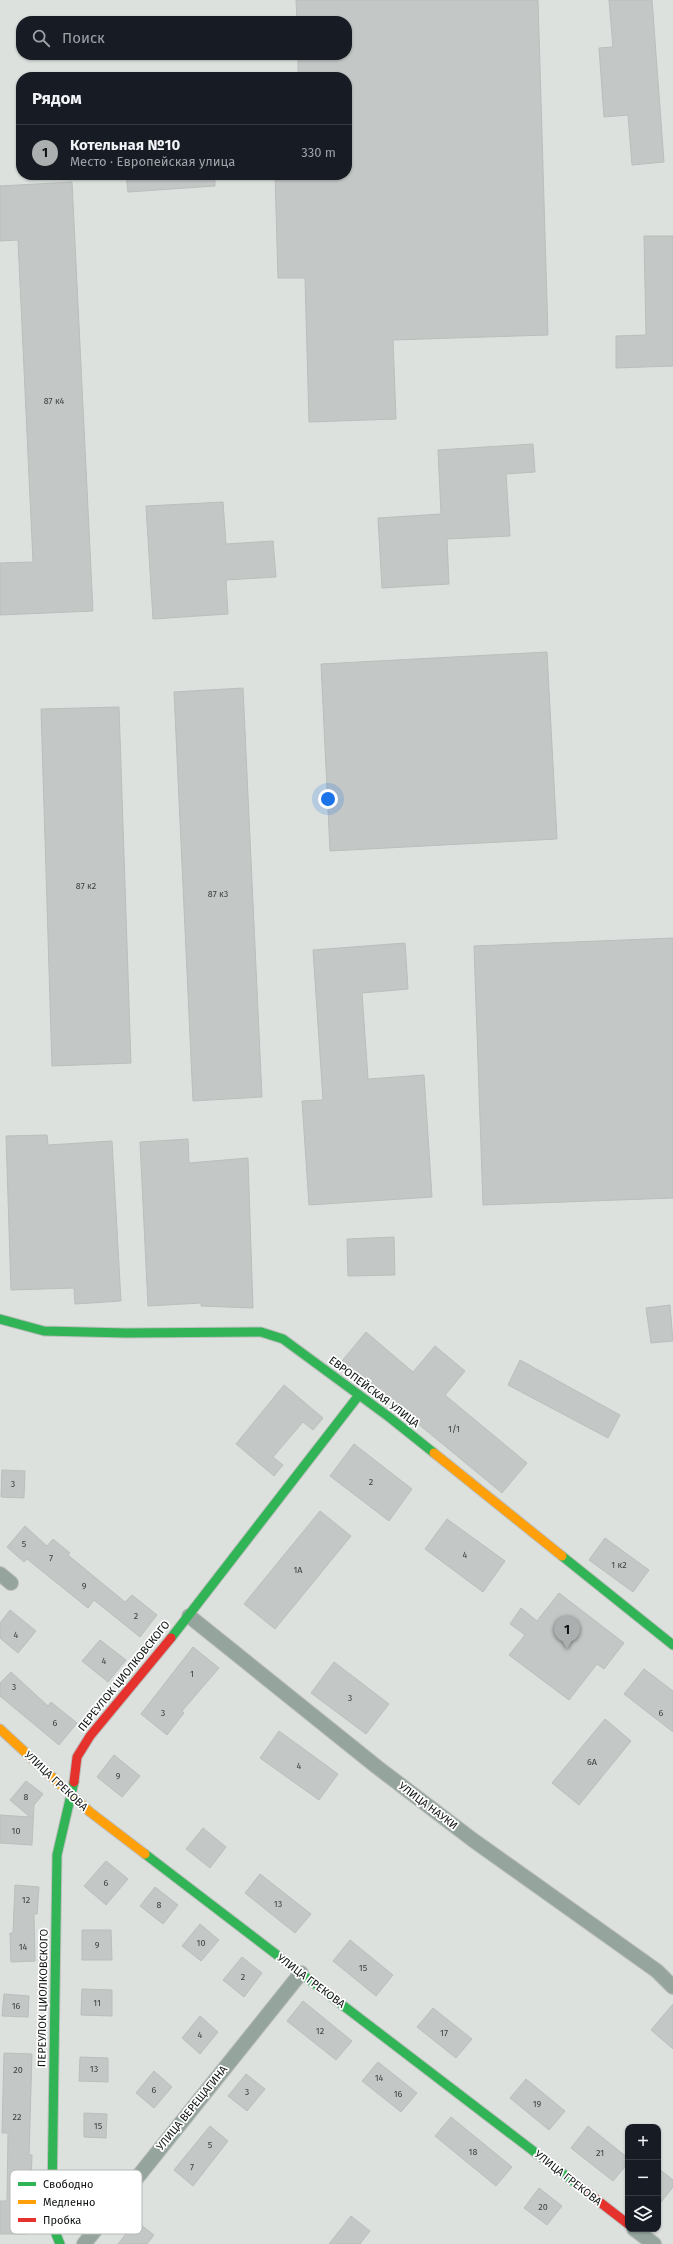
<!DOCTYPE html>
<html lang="ru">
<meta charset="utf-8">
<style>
body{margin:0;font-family:"Fira Sans",sans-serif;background:#20242c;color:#f1f3f6}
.controls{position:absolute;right:12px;bottom:12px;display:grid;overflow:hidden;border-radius:8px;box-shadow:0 1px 3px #0004}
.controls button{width:36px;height:36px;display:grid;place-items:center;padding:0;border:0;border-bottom:1px solid #363941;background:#171b24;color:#f1f3f6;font:20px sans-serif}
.you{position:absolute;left:328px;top:799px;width:14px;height:14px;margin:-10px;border:3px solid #fff;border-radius:50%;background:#1a73e8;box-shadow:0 0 0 6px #1a73e833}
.badge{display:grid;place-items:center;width:26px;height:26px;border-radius:50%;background:#acafaf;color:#111;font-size:13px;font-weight:700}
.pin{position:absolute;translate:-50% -33px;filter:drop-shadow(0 1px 2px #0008)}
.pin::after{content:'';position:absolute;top:21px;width:14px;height:12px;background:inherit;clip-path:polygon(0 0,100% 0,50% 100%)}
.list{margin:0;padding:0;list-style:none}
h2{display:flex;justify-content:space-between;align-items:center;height:52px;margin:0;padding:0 16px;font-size:17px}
h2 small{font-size:13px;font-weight:400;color:#9ea1a6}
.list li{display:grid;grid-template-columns:26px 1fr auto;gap:12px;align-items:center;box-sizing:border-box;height:56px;padding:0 16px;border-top:1px solid #363941}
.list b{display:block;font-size:15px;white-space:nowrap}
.list p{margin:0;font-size:13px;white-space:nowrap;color:#9ea1a6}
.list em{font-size:13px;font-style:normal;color:#9ea1a6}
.icon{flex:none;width:22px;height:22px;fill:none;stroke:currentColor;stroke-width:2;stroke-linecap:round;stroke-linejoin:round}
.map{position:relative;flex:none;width:673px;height:2244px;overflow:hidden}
.search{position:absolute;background:#171b24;box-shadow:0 1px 3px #0004;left:16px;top:16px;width:336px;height:44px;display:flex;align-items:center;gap:10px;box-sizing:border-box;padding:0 14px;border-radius:16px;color:#9ea1a6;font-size:15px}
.panel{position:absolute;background:#171b24;box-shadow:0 1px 3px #0004;left:16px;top:72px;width:336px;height:108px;border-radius:16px}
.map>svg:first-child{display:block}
</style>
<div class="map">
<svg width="673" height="2244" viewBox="0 0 673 2244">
<rect width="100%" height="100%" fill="#dce1de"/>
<g fill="#c3c7c5" stroke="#babebc">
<polygon points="296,0 538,0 548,335 393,340 396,419 309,422 305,278 278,278 275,175 347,175 347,77 298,77 298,55 347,55 347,21 297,21"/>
<polygon points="609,0 652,0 664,162 632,165 628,115 604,117 599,48 613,47"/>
<polygon points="126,175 215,175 215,186 128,192"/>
<polygon points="72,182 93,611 0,615 0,563 33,562 18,240 0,241 0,186"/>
<polygon points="644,236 673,236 673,366 616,368 616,336 646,335"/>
<polygon points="533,444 535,472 506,474 510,536 447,539 449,584 382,588 378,518 441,514 438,450"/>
<polygon points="223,502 226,544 273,541 276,577 226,580 228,614 153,619 146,506"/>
<polygon points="547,652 557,839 330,851 321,664"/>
<polygon points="243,688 262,1097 193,1101 174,692"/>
<polygon points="119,707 131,1063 52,1066 41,709"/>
<polygon points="673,938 673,1198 483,1205 474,946"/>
<polygon points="405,943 408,989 362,993 368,1079 424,1075 432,1197 309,1205 302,1101 323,1100 313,950"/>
<polygon points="47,1135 48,1145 112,1141 121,1301 75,1304 74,1288 11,1290 6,1136"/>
<polygon points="188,1139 189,1163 248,1158 253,1308 201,1306 201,1303 148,1306 140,1142"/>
<polygon points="394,1237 395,1275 348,1276 347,1239"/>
<polygon points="670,1305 673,1341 651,1343 646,1308"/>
<polygon points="366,1332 413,1372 435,1346 465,1371 445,1395 527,1463 502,1493 342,1361"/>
<polygon points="520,1360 620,1415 608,1438 508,1385"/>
<polygon points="284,1385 323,1418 313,1430 303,1422 273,1457 283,1465 274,1476 236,1444"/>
<polygon points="354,1444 412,1489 389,1521 330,1476"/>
<polygon points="2,1470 25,1471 24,1498 1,1497"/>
<polygon points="320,1511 351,1536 275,1629 244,1604"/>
<polygon points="447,1519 505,1561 483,1592 425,1549"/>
<polygon points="25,1526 47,1546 53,1539 70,1553 68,1555 125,1602 132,1595 157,1615 140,1637 94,1600 88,1608 27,1559 24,1562 7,1547"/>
<polygon points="605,1538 649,1570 633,1592 589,1560"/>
<polygon points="559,1593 624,1643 604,1669 597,1664 569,1700 509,1655 525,1635 510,1624 521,1608 537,1621"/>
<polygon points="10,1610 36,1631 18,1653 0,1638 0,1623"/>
<polygon points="100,1640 126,1660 108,1682 82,1661"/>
<polygon points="193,1647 219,1668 182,1711 184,1713 167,1735 141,1714"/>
<polygon points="334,1662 389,1704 366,1734 311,1693"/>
<polygon points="644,1669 673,1691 673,1732 624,1694"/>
<polygon points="11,1672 48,1706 51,1702 77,1723 59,1745 0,1696 0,1683"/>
<polygon points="605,1719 631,1741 579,1805 552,1783"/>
<polygon points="279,1731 338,1774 319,1800 260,1758"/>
<polygon points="114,1755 140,1776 122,1797 97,1777"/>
<polygon points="26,1781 43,1794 34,1805 32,1845 0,1843 0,1815 30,1817 10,1800"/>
<polygon points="203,1828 226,1847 210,1868 186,1849"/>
<polygon points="106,1861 128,1879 106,1905 84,1886"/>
<polygon points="260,1874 311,1914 295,1933 245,1893"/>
<polygon points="15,1885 39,1887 37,1914 34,1914 35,1961 11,1962 10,1933 13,1933"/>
<polygon points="155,1887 178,1905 163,1924 140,1906"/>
<polygon points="200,1924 219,1940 201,1961 182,1946"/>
<polygon points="82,1930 111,1930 112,1960 82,1960"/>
<polygon points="350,1940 393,1975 376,1996 333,1961"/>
<polygon points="242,1957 262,1973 244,1997 223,1980"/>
<polygon points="82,1989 112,1990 112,2016 81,2015"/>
<polygon points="4,1994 29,1996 28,2017 2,2016"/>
<polygon points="303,2001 352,2041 336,2060 287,2021"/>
<polygon points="673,2004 673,2049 651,2030"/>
<polygon points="433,2008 472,2039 456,2058 417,2027"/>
<polygon points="200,2016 218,2032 200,2054 182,2038"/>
<polygon points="4,2053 32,2054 29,2155 32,2155 31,2183 28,2183 26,2234 0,2234 0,2201 7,2201 8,2133 2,2133"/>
<polygon points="80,2057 108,2058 108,2082 79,2081"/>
<polygon points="378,2062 417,2093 401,2112 362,2081"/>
<polygon points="154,2071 172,2087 154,2108 136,2093"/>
<polygon points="246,2074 265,2089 247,2111 228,2096"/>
<polygon points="526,2079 565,2111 549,2130 510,2098"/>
<polygon points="84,2113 107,2114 106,2138 84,2137"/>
<polygon points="451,2117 512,2167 496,2186 435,2136"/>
<polygon points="210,2126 228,2141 193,2186 174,2170"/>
<polygon points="588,2126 628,2158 628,2163 613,2181 571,2148"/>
<polygon points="658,2168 673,2180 673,2187 658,2206"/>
<polygon points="539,2188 562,2206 547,2225 524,2208"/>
<polygon points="351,2216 370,2231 360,2244 329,2244"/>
<polygon points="136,2221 154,2235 147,2244 118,2244"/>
</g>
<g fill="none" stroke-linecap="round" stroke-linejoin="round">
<g stroke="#bcbfbd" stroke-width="16">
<g id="street">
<polyline points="0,1574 11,1583"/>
<polyline points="189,1616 377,1767 473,1840 657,1971 673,1987"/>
<polyline points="634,2229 654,2244"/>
<polyline points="84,2244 301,1973"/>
</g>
</g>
<g stroke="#bcbfbd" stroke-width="11">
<g id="fast">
<polyline points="0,1319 44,1331 126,1333 261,1332 283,1339 389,1417 434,1453"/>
<polyline points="562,1556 673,1645"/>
<polyline points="171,1638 359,1395"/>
<polyline points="145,1854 579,2186"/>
<polyline points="60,2244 56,2234 52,2199 57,1855 74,1782"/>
</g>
</g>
<g stroke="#bcbfbd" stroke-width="11">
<g id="slow">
<polyline points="434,1453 562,1556"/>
<polyline points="0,1729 90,1812 145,1854"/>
</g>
</g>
<g stroke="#bcbfbd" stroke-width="11">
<g id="jam">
<polyline points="74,1782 77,1757 90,1736 171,1638"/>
<polyline points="579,2186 628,2224"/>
</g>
</g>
<use href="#street" stroke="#95a49d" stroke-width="14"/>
<use href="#fast" stroke="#30b455" stroke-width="9"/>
<use href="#slow" stroke="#ff9f0a" stroke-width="9"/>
<use href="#jam" stroke="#e5322d" stroke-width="9"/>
</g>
<g text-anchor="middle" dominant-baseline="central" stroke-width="3.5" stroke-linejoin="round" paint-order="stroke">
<g font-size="9" fill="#3d413f">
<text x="54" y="401">87 к4</text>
<text x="86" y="886">87 к2</text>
<text x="218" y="894">87 к3</text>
<text x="454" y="1429">1/1</text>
<text x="371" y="1482">2</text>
<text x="13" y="1484">3</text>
<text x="24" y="1544">5</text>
<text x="465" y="1555">4</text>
<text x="51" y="1558">7</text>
<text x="619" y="1565">1 к2</text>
<text x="298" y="1570">1А</text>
<text x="84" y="1586">9</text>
<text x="136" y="1616">2</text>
<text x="16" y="1635">4</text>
<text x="104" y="1661">4</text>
<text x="192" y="1674">1</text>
<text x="14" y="1687">3</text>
<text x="350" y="1698">3</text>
<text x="163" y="1713">3</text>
<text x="661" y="1713">6</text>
<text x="55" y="1723">6</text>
<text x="592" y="1762">6А</text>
<text x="299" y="1766">4</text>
<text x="118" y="1776">9</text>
<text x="26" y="1797">8</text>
<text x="16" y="1831">10</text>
<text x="106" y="1883">6</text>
<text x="26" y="1900">12</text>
<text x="278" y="1904">13</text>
<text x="159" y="1905">8</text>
<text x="201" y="1943">10</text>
<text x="97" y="1945">9</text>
<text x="23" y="1947">14</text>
<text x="363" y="1968">15</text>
<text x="243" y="1977">2</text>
<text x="97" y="2003">11</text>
<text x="16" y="2006">16</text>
<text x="320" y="2031">12</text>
<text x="444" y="2033">17</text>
<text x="200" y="2035">4</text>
<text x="94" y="2069">13</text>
<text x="18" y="2070">20</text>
<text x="379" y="2078">14</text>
<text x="154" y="2090">6</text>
<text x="247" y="2092">3</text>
<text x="398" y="2094">16</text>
<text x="537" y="2104">19</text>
<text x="17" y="2117">22</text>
<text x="98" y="2126">15</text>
<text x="210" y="2145">5</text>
<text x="473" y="2152">18</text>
<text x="600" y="2153">21</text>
<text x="192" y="2167">7</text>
<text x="543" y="2207">20</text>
</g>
<g font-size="11" fill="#0f1311" stroke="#fff">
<text transform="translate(374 1392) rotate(37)">ЕВРОПЕЙСКАЯ УЛИЦА</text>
<text transform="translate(124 1676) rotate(-51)">ПЕРЕУЛОК ЦИОЛКОВСКОГО</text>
<text transform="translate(56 1781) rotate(43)">УЛИЦА ГРЕКОВА</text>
<text transform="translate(428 1806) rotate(37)">УЛИЦА НАУКИ</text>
<text transform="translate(311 1981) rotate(37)">УЛИЦА ГРЕКОВА</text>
<text transform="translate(43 1998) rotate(-89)">ПЕРЕУЛОК ЦИОЛКОВСКОГО</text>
<text transform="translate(192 2108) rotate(-51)">УЛИЦА ВЕРЕЩАГИНА</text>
<text transform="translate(568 2178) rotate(38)">УЛИЦА ГРЕКОВА</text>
</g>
</g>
<rect x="10" y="2170" width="132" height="64" rx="6" fill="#fff" stroke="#b7b8b8" stroke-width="1"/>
<rect x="18" y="2182" width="18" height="4" fill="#30b455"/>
<rect x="18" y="2200" width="18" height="4" fill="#ff9f0a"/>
<rect x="18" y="2218" width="18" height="4" fill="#e5322d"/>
<g font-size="11" fill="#0f1311">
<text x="43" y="2188">Свободно</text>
<text x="43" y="2206">Медленно</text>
<text x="43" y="2224">Пробка</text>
</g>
</svg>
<div class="controls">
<button>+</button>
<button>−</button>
<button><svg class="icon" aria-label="layers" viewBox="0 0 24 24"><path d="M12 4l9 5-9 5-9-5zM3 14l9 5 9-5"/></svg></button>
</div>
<div class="you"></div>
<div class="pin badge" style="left:567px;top:1649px">1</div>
<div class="search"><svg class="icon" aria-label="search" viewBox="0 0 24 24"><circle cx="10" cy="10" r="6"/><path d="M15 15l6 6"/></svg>Поиск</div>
<section class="panel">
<h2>Рядом<small></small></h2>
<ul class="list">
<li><span class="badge">1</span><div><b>Котельная №10</b><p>Место · Европейская улица</p></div><em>330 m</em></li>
</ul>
</section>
</div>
